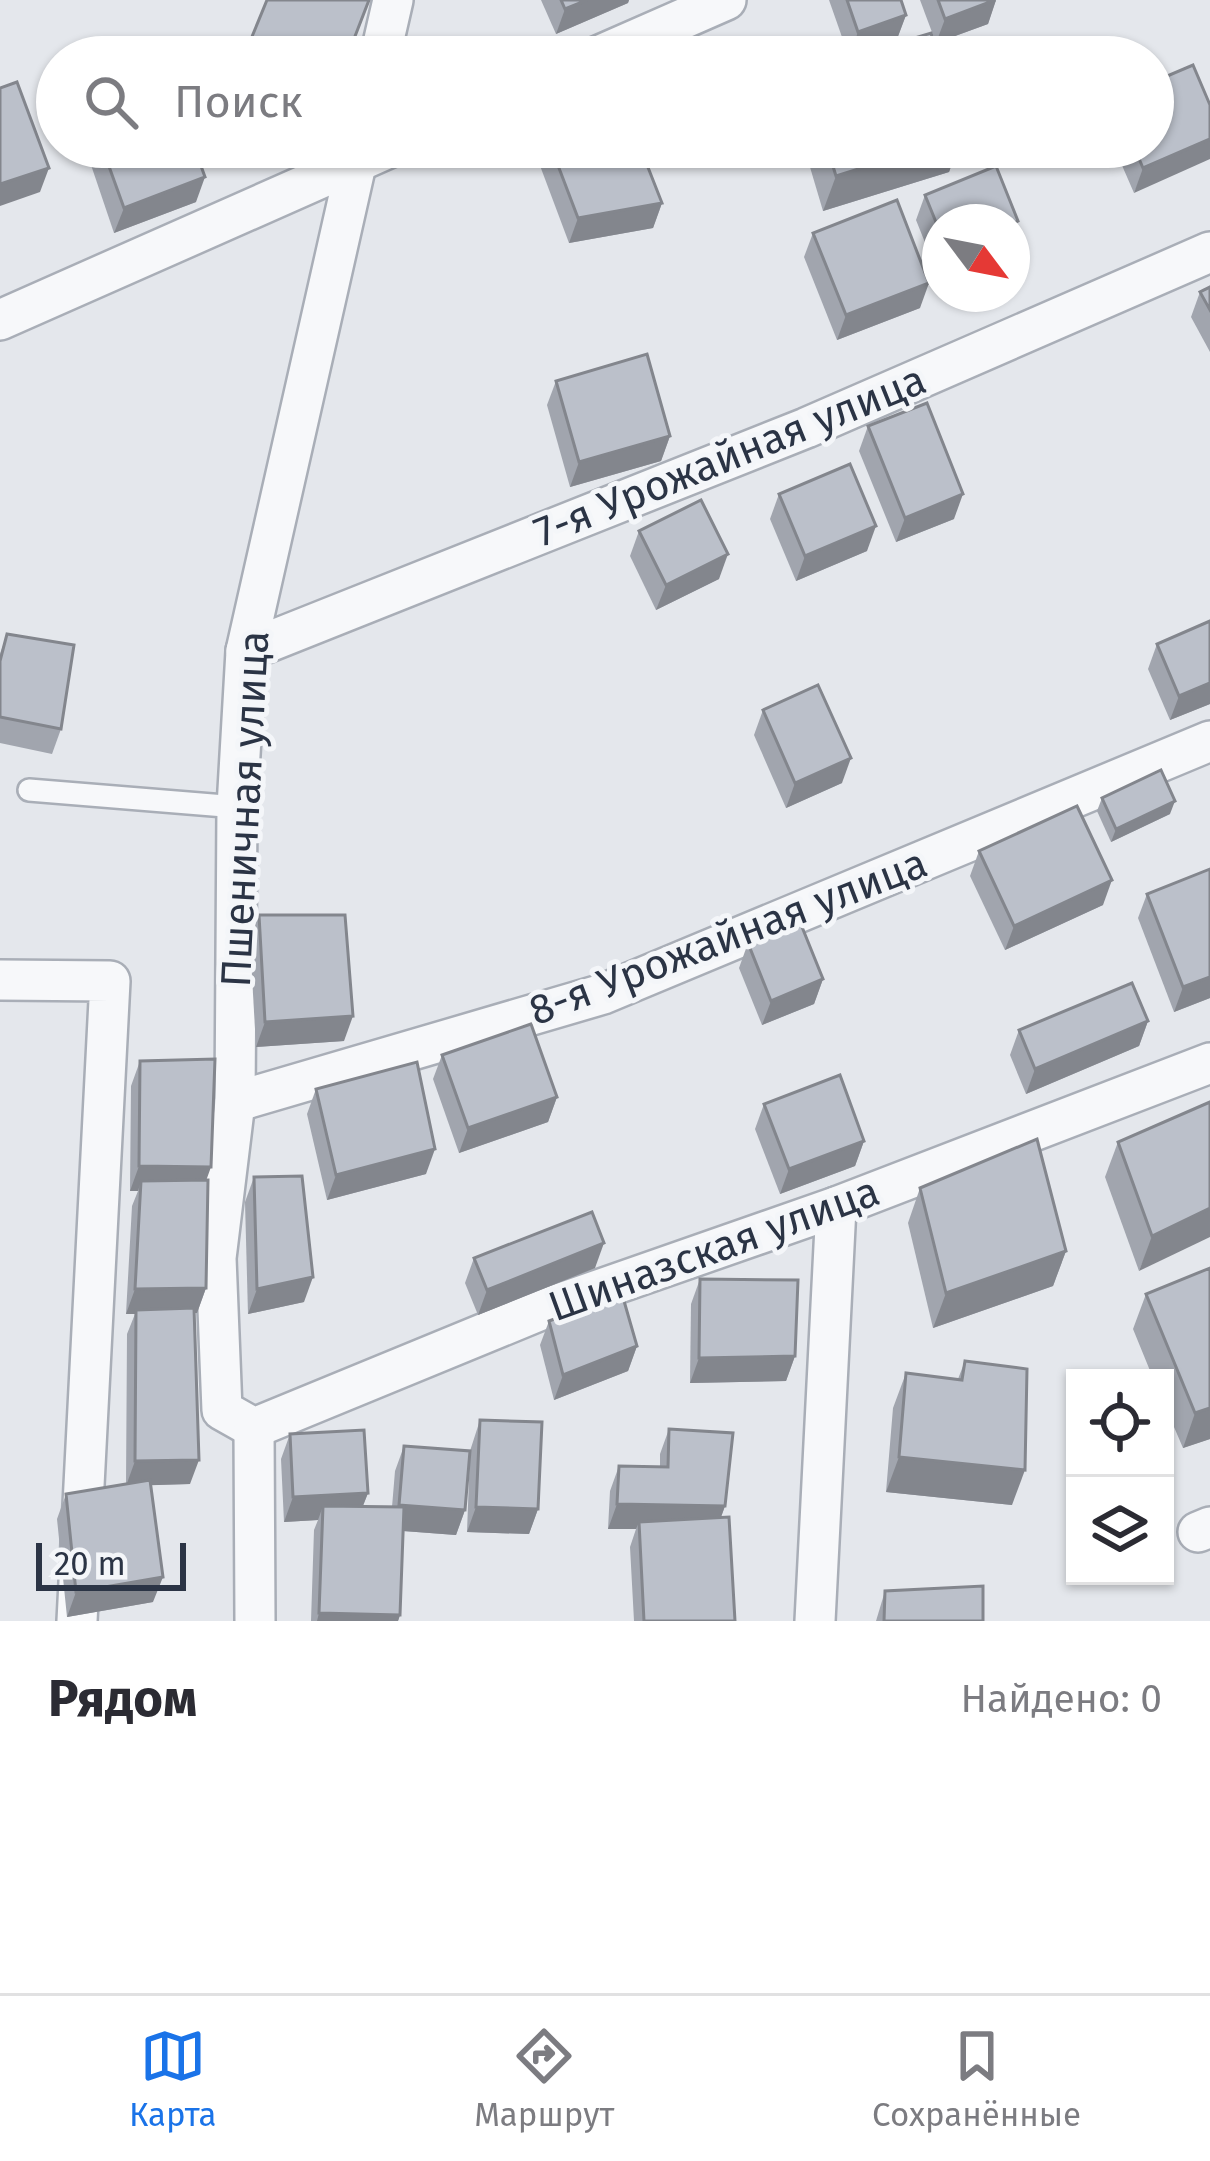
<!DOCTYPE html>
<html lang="ru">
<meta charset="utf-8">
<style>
body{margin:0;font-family:"Fira Sans",sans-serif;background:#f7f7f7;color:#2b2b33}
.controls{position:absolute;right:36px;bottom:36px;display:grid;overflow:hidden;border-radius:0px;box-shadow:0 3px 9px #0004}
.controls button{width:108px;height:108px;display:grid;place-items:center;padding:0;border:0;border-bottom:3px solid #e1e1e2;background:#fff;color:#2b2b33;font:60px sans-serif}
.compass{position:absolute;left:922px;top:204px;width:108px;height:108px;border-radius:50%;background:#fff;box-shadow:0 3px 9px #0004;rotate:122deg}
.scale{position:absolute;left:36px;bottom:30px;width:150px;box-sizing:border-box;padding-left:12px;border:6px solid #2b3445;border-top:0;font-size:33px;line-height:42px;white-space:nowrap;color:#2b3445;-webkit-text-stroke:9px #f4f6f9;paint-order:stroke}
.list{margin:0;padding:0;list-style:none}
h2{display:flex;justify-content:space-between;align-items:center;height:156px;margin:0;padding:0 48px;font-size:51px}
h2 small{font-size:39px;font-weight:400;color:#7c7c81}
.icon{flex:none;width:66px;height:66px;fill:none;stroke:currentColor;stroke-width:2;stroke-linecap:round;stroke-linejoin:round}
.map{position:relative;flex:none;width:1210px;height:1621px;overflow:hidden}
.search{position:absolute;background:#fff;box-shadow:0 3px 9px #0004;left:36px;right:36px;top:36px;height:132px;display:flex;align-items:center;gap:30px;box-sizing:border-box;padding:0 42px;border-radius:66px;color:#7c7c81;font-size:45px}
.sheet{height:372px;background:#fff}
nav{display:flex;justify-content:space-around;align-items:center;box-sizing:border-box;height:168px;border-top:3px solid #e1e1e2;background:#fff;font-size:33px;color:#7c7c81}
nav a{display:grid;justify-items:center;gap:6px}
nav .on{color:#1a73e8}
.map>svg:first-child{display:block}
</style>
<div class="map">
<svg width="1210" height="1621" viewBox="0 0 1210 1621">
<rect width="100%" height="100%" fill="#e4e7ec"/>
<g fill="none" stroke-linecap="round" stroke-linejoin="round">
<g stroke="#a9aeb7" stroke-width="26">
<polyline id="lane" points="29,790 237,807"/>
</g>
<g stroke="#a9aeb7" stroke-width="44">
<g id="street">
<polyline points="380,57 393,0"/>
<polyline points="596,57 726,0"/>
<polyline points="360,147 246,651 237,807 235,1102 216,1258 222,1410 254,1428 541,1310 836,1207 1210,1063"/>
<polyline points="0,320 391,147"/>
<polyline points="246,651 806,428 1210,252"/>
<polyline points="0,980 110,981 77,1621"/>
<polyline points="235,1102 603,994 1210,741"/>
<polyline points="254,1428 255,1621"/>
<polyline points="1198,1532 1210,1527"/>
<polyline points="815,1621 836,1207"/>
</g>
</g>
<use href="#lane" stroke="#f7f8fa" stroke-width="21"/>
<use href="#street" stroke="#f7f8fa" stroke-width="39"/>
</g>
<g fill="#a1a5ae">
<polygon points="267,0 348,57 245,57"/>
<polygon points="541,0 629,0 628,3 556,34"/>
<polygon points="829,0 901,0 906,15 897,39 849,57"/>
<polygon points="920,0 996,0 988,24 936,43"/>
<polygon points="1193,65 1134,193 1114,147 1153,147"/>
<polygon points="93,147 194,147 196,202 114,233 89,159"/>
<polygon points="533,147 640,147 662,203 653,228 569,243"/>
<polygon points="804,147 958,147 949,172 823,211"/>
<polygon points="925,195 940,222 940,274 938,275 916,220"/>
<polygon points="813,233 920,308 837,340 804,257"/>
<polygon points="1210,287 1210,352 1191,317 1200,292"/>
<polygon points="556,381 670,436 661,461 570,487 547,405"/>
<polygon points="868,426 954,519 896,542 859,451"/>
<polygon points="779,494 867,551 796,581 770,519"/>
<polygon points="639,531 719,579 656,610 630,556"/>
<polygon points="7,634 61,729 52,754 0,743 0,654"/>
<polygon points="1157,644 1210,704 1170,720 1148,669"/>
<polygon points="763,710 842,783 786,808 754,735"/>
<polygon points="1102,798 1170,814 1111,842 1097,811"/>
<polygon points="979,851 1103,905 1005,950 970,876"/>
<polygon points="1147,894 1210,998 1174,1012 1138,918"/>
<polygon points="259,915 344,1041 256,1047 250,940"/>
<polygon points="748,943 823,979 814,1004 762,1025 739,968"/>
<polygon points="1148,1021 1139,1046 1026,1094 1010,1055 1019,1030"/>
<polygon points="442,1055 557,1097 548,1122 459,1153 433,1079"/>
<polygon points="140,1061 206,1180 206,1288 197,1313 194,1313 190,1484 150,1485 153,1602 67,1617 57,1519 66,1494 126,1484 127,1334 135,1314 126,1314 132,1206 138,1191 130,1191 131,1086"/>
<polygon points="316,1089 426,1174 327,1200 307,1114"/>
<polygon points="1210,1102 1139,1271 1105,1177 1118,1142"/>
<polygon points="764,1104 864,1141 855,1166 780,1194 755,1129"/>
<polygon points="254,1177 304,1302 248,1314 245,1202"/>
<polygon points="920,1188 1066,1251 1053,1286 933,1328 908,1223"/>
<polygon points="474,1258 595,1268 478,1315 465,1283"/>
<polygon points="700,1279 795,1356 786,1381 690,1383 691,1304"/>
<polygon points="1146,1294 1210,1439 1183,1448 1165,1406 1165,1378 1153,1378 1133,1329"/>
<polygon points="549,1321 637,1346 628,1371 554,1400 540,1345"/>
<polygon points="965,1361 1012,1505 886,1492 893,1408 906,1373 958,1379"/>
<polygon points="480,1420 538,1509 529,1534 467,1532 470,1452 465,1510 456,1535 403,1531 400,1615 398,1621 311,1621 314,1530 318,1520 284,1522 281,1459 290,1434 368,1493 363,1506 392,1507 395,1471 404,1446 470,1451"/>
<polygon points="669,1429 725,1506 721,1517 735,1621 634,1621 630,1547 636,1529 608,1529 610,1491 619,1466 660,1467 660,1454"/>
<polygon points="885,1591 983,1621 876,1621"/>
</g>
<g fill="#83868d">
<polygon points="587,0 629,0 628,3 556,34 565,9"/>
<polygon points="996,0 988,24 936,43 945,19"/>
<polygon points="906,15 897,39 849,57 858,32"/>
<polygon points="1210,139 1210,159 1134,193 1143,168"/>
<polygon points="929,147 958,147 949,172 823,211 836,176"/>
<polygon points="49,168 40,192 0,206 0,184"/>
<polygon points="205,177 196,202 114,233 124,208"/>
<polygon points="662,203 653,228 569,243 578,218"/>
<polygon points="929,283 920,308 837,340 846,315"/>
<polygon points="670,436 661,461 570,487 579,462"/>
<polygon points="963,494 954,519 896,542 905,518"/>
<polygon points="876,526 867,551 796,581 805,556"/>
<polygon points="728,554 719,579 656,610 666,585"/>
<polygon points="1210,683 1210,704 1170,720 1179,696"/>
<polygon points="851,758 842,783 786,808 795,783"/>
<polygon points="1175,801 1170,814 1111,842 1116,829"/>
<polygon points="1112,880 1103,905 1005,950 1014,926"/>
<polygon points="1210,977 1210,998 1174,1012 1183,987"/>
<polygon points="823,979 814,1004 762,1025 771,1001"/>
<polygon points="353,1016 344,1041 256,1047 265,1022"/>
<polygon points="1148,1021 1139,1046 1026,1094 1035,1069"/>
<polygon points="557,1097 548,1122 459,1153 468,1128"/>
<polygon points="864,1141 855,1166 780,1194 789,1169"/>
<polygon points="435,1149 426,1174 327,1200 336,1175"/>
<polygon points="139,1166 211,1167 202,1192 141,1181 138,1191 130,1191"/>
<polygon points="1210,1208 1210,1237 1139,1271 1152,1236"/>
<polygon points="604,1243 595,1268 478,1315 487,1290"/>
<polygon points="1066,1251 1053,1286 933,1328 946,1293"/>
<polygon points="313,1277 304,1302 248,1314 257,1289"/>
<polygon points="206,1288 197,1313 136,1314 136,1310 135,1314 126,1314 135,1289"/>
<polygon points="637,1346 628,1371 554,1400 563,1375"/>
<polygon points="795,1356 786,1381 690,1383 699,1358"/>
<polygon points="1210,1408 1210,1439 1183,1448 1195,1413"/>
<polygon points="899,1457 1025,1470 1012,1505 886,1492"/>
<polygon points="199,1460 190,1484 126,1486 135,1461"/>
<polygon points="368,1493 358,1518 323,1506 318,1520 284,1522 293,1497"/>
<polygon points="617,1504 725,1506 716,1531 639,1522 636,1529 608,1529"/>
<polygon points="399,1505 465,1510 456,1535 390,1530"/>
<polygon points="476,1507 538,1509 529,1534 467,1532"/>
<polygon points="163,1577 153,1602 67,1617 76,1592"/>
<polygon points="319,1613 400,1615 398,1621 317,1621"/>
</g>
<g fill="#bbc0ca" stroke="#83868d" stroke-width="3">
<polygon points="267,0 369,0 347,57 284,57 249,44"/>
<polygon points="561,0 587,0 565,9"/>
<polygon points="847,0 901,0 906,15 858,32"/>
<polygon points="938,0 995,0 945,19"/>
<polygon points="931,33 938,57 851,57"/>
<polygon points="1193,65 1210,105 1210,139 1143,168 1134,147 1153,147 1153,82"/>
<polygon points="17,82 49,168 0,184 0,88"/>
<polygon points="102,147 194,147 205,177 124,208"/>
<polygon points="551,147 640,147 662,203 578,218"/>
<polygon points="827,147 929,147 836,176"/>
<polygon points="996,166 1018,221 1012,224 1012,222 940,222 940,232 925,195"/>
<polygon points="897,200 929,283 846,315 813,233"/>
<polygon points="1210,287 1210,310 1200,292"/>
<polygon points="647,354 670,436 579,462 556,381"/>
<polygon points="927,403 963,494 905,518 868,426"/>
<polygon points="850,464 876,526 805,556 779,494"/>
<polygon points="701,500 728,554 666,585 639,531"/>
<polygon points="1210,621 1210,683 1179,696 1157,644"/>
<polygon points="7,634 74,645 61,729 0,717 0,661"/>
<polygon points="818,685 851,758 795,783 763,710"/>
<polygon points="1161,770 1175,801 1116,829 1102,798"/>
<polygon points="1077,806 1112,880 1014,926 979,851"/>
<polygon points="1210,869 1210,977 1183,987 1147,894"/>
<polygon points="259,915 345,915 353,1016 265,1022"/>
<polygon points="800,922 823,979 771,1001 748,943"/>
<polygon points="1132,983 1148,1021 1035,1069 1019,1030"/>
<polygon points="531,1024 557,1097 468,1128 442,1055"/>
<polygon points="215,1059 211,1167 139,1166 140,1061"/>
<polygon points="417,1062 435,1149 336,1175 316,1089"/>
<polygon points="840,1075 864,1141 789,1169 764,1104"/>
<polygon points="1210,1102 1210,1208 1152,1236 1118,1142"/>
<polygon points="1037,1139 1066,1251 946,1293 920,1188"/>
<polygon points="302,1176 313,1277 257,1289 254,1177"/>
<polygon points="208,1180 206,1288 135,1289 141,1181"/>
<polygon points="592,1212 604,1243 487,1290 474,1258"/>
<polygon points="1210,1268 1210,1408 1195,1413 1146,1294"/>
<polygon points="700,1279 798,1280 795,1356 699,1358"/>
<polygon points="622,1294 637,1346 563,1375 549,1321"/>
<polygon points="194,1308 199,1460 135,1461 136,1310"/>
<polygon points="965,1361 1027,1369 1025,1470 899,1457 906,1373 962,1380"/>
<polygon points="480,1420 542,1422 538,1509 476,1507"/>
<polygon points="669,1429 733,1433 725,1506 617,1504 619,1466 668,1467"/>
<polygon points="364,1430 368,1493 293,1497 290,1434"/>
<polygon points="404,1446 470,1451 465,1510 399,1505"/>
<polygon points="150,1480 163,1577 76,1592 66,1494"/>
<polygon points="323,1506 404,1507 400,1615 319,1613"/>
<polygon points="729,1517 735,1621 644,1621 639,1522"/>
<polygon points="983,1586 983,1621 884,1621 885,1591"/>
</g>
<g text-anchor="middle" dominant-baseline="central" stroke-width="10" stroke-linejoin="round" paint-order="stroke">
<g font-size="42" fill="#2b3445" stroke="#f4f6f9">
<text transform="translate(730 456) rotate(-22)">7-я Урожайная улица</text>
<text transform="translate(245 809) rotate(-87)">Пшеничная улица</text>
<text transform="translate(728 937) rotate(-21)">8-я Урожайная улица</text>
<text transform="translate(714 1249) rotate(-20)">Шиназская улица</text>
</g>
</g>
</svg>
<div class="controls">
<button><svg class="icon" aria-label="locate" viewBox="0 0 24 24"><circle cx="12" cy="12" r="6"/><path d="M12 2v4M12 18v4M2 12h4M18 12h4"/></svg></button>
<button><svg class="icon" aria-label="layers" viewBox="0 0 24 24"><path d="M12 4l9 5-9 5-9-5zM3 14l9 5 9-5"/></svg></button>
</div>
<svg class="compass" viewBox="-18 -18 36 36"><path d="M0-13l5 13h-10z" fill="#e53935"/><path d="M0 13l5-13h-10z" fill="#7c7c81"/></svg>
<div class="scale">20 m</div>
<div class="search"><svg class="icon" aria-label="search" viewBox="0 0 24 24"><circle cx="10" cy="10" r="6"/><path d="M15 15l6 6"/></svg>Поиск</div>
</div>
<section class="sheet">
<h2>Рядом<small>Найдено: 0</small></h2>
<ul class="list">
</ul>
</section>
<nav>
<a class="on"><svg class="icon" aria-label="map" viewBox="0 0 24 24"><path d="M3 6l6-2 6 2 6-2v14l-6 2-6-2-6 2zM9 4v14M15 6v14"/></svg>Карта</a>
<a><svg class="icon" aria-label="directions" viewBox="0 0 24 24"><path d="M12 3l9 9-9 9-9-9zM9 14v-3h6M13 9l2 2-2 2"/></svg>Маршрут</a>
<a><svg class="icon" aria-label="saved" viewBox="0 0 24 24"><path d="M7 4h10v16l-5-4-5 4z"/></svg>Сохранённые</a>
</nav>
